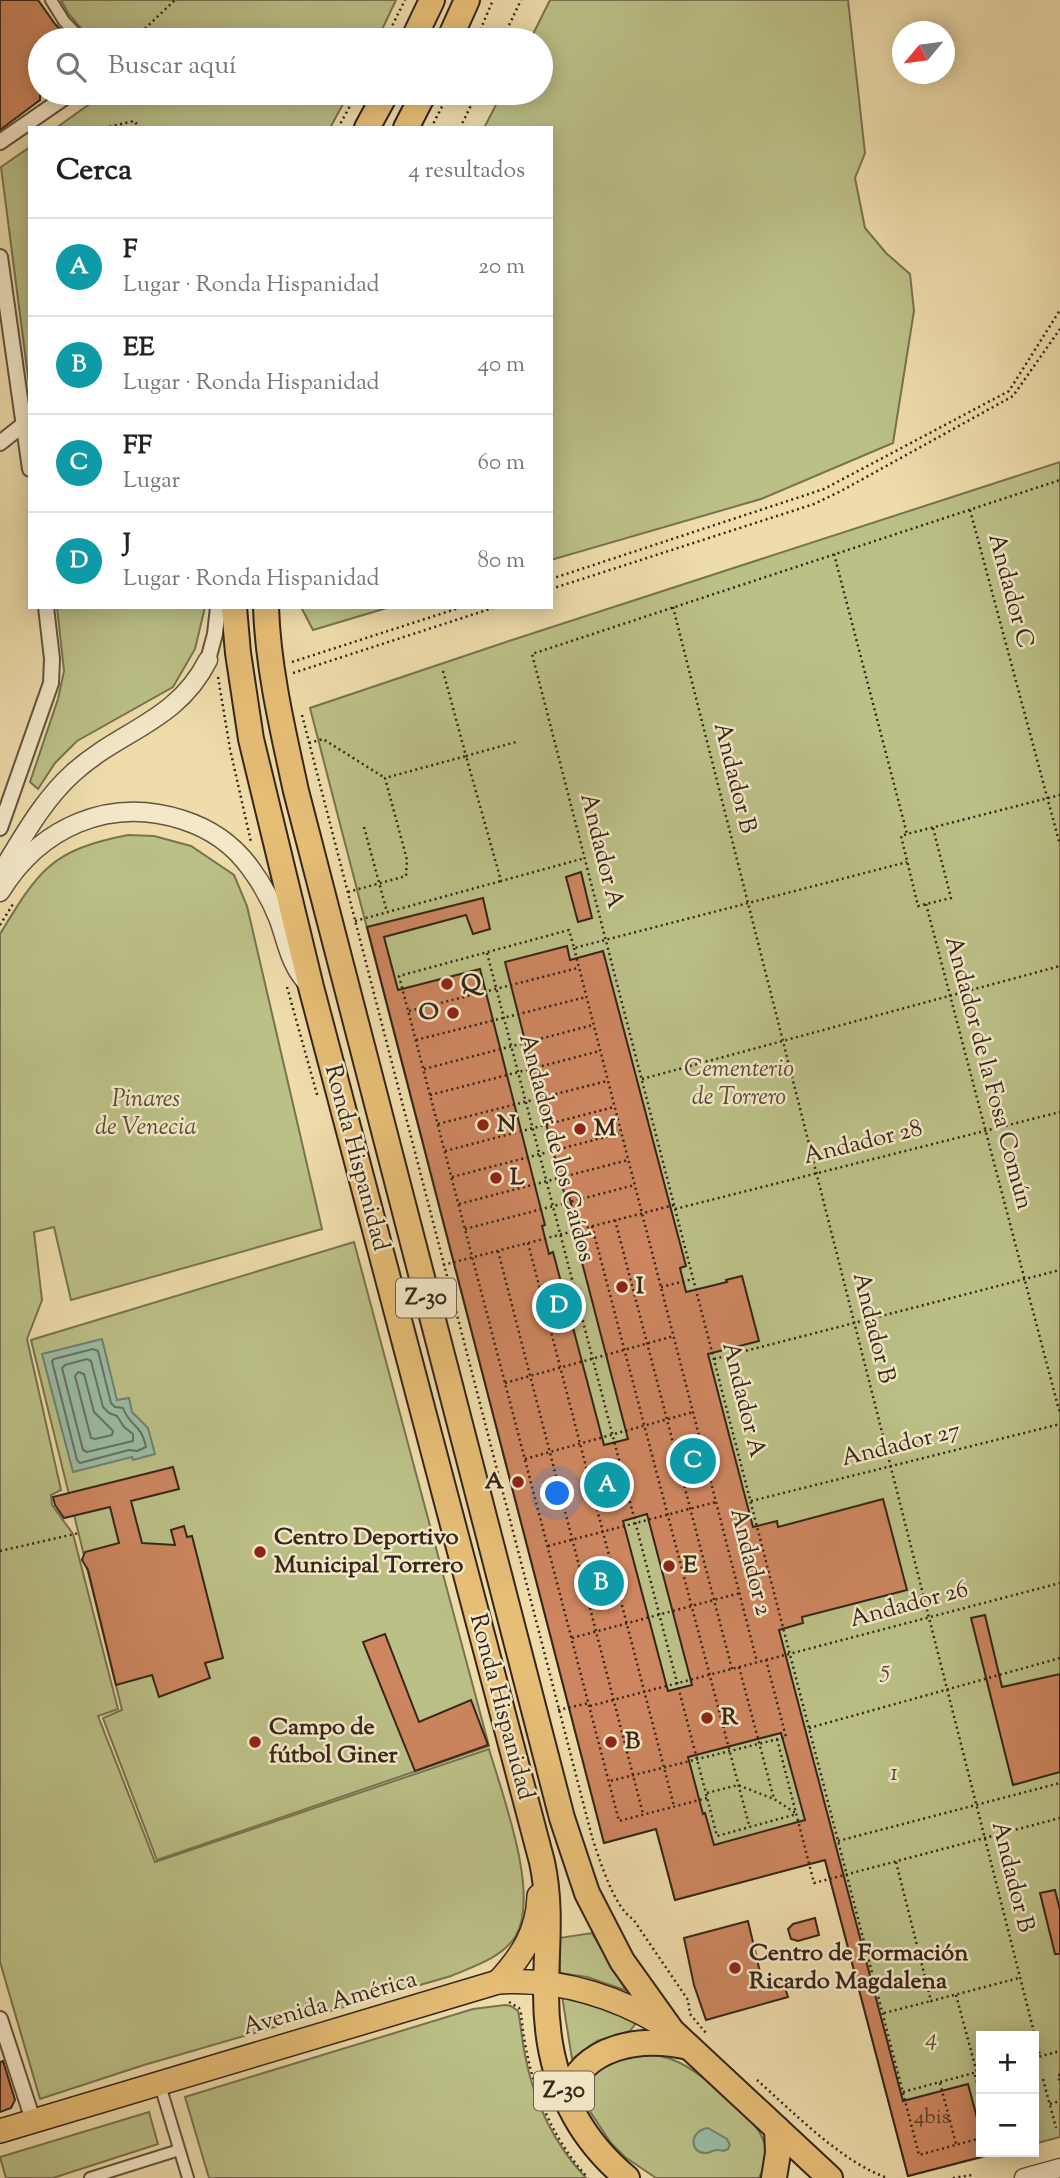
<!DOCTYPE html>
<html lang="es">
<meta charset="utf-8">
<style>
body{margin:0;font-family:"Sorts Mill Goudy",serif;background:#f6f6f6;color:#222}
.controls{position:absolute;right:21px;bottom:21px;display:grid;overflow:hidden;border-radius:0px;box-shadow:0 4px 18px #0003}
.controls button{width:63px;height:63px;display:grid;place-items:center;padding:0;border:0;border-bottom:2px solid #e0e0e0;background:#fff;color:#222;font:35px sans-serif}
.compass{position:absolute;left:892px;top:21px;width:63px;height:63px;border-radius:50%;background:#fff;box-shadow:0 4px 18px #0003;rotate:241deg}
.you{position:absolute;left:558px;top:1494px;width:24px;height:24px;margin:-18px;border:5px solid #fff;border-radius:50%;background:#1a73e8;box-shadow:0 0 0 10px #1a73e833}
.badge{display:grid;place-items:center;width:46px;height:46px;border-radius:50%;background:#8f2418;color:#fff;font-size:23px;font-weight:700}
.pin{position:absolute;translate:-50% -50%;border:4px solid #fff;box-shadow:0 2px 7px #0006}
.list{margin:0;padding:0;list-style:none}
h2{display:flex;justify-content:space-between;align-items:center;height:91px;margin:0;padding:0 28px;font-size:30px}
h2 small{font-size:23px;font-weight:400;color:#767676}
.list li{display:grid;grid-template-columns:46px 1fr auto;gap:21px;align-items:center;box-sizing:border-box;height:98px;padding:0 28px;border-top:2px solid #e0e0e0}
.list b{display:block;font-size:26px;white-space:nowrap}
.list p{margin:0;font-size:23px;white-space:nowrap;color:#767676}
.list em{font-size:23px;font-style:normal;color:#767676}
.icon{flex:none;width:38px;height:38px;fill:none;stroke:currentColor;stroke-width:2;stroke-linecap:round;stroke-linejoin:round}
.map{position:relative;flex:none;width:1060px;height:2178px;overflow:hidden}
.search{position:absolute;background:#fff;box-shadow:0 4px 18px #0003;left:28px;top:28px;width:525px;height:77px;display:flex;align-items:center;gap:18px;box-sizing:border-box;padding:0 24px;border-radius:38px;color:#767676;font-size:26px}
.panel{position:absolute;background:#fff;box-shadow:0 4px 18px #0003;left:28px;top:126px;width:525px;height:483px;border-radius:0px}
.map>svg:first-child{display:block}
</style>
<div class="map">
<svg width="1060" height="2178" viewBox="0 0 1060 2178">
<rect width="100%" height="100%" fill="#eedcab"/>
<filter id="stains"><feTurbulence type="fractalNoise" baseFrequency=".00286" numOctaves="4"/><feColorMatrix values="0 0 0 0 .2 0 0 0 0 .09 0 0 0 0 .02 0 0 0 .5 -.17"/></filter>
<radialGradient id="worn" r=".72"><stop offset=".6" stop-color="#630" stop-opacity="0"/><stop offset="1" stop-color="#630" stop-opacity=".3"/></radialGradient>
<g fill="#bbc087" stroke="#787250" stroke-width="2">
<polygon points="61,0 396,0 377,40 91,40 68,13"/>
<polygon points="550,0 848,0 865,153 855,178 865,228 886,253 910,274 914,311 893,443 761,499 551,560 551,128 484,128 502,93 541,93 541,40 530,40"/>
<polygon points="105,93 349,93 330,128 56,128"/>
<polygon points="30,147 30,392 1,167"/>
<polygon points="1060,462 1060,2137 1034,2144 1034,2036 981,2036 981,2152 1002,2152 908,2176 825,1860 675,1900 656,1829 604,1843 310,708 509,641"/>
<polygon points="57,607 205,607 195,649 173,687 77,741 55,763 38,789 30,782 58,699 64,671"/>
<polygon points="301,607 390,607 313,630"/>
<path d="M128 835 154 836 191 846 234 875 247 906 322 1229 71 1300 54 1227 34 1232 42 1300 27 1339 61 1490 51 1495 52 1505 73 1534 118 1709 98 1716 155 1862 489 1749C502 1794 541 1896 515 1937 502 1958 472 1967 451 1976L144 2065 40 2099 0 1962V934C39 870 51 850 128 835Z"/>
<polygon points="354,1242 489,1746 157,1860 103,1718 122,1710 31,1340"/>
<polygon points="592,1933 624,1987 625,1990 587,1977 560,1973 559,1938"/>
<polygon points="562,1996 612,2010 636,2023 630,2031 597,2041 572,2059"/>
<path d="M505 2005 511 2006 518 2011C521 2025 522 2041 525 2055 534 2102 553 2143 586 2178H209L185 2097 473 2009Z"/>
<path d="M642 2054C654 2055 666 2056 678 2062 700 2072 752 2115 762 2137 768 2150 766 2165 759 2178H656L625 2157 611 2143 585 2104C575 2070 618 2060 642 2054Z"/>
<polygon points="149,2112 158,2144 53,2178 6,2178 0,2157"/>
</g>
<g fill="#9abca6" stroke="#72806e" stroke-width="2">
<polygon points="102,1339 117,1400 129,1398 132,1412 148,1428 155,1454 133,1460 132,1457 73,1472 42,1354"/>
<path d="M708 2128 727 2139 730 2145 728 2149C718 2153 728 2150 717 2150 713 2150 710 2153 706 2153 690 2154 688 2131 708 2128Z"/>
</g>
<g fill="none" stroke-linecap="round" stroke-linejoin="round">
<g stroke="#687060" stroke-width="2">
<path d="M93 1349 98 1351 111 1403 115 1407 123 1408C130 1427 141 1423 146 1447L137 1451 129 1450 80 1463 77 1460 52 1361 54 1359Z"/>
<polygon points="87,1359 91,1361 103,1407 109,1413 117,1416 124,1427 133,1434 133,1441 87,1452 83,1450 62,1368 65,1365"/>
<polygon points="78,1372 84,1374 94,1412 113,1431 112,1435 95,1439 91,1438 75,1376"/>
</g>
</g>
<g fill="#cd865f" stroke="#362519" stroke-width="2" fill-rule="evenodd">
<polygon points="0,0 38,0 55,24 71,40 40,40 40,100 0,130"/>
<polygon points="581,872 592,918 578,922 566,877"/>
<path d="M483 898 490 929 473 934 466 915 384 937 398 990 480 969 545 1225 542 1226 549 1254 553 1252 604 1445 628 1439 578 1247 582 1246 569 1196H565L551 1143 505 962 567 946 570 960 603 951 686 1266 680 1268 686 1292 727 1282 726 1280 742 1276 759 1341 708 1354 753 1527 777 1521 778 1527 883 1499 907 1590 802 1617 803 1623 779 1630 903 2101 968 2084 981 2133V2157L908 2176 825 1860 675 1900 656 1829 604 1843 367 927ZM647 1514 692 1685 668 1691 623 1521ZM781 1733 805 1820 714 1845 705 1813 703 1814 688 1757Z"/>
<polygon points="173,1467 179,1489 131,1501 142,1543 175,1545 171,1530 184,1526 187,1537 192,1536 223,1658 205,1663 210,1678 159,1697 152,1675 116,1685 88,1570 82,1560 85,1552 119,1543 110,1507 64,1518 55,1505 53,1497"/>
<polygon points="985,1615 1002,1687 1060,1674 1060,1772 1013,1785 971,1618"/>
<polygon points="385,1634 419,1722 471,1700 488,1745 415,1771 363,1642"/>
<polygon points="1055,1890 1060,1910 1060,1954 1055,1954 1040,1893"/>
<polygon points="815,1918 819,1935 798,1941 791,1939 788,1929 793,1924"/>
<polygon points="748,1921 764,1989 776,1982 783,1981 788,1997 706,2020 694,1985 684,1938"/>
<polygon points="3,2061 15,2100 11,2108 0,2112 0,2062"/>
</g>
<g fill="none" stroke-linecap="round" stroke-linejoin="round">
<g stroke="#64533e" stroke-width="14">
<g id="pedestrian">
<polyline points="51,0 64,21 82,40"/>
<polyline points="159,2082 188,2178"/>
<polyline points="90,2178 179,2150"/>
</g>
</g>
<g stroke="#64533e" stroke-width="18">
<g id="minor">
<polyline points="0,142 71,93"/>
<polyline points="0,257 30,469"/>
<polyline points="0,443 24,424"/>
<polyline points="208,660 215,634 218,607"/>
<polyline points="0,828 51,683 52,659 46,607"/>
<polyline points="0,2019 33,2120"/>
</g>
</g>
<g stroke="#64533e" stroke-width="21">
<g id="tertiary">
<path d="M0 874C22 839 42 801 73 773 120 730 177 722 208 660"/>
<path d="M0 892C40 827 109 796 183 820 211 829 234 845 251 869 262 884 272 902 279 920 287 943 290 964 307 983"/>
<polyline points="1024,2178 1060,2168"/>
</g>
</g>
<g stroke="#362519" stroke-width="26">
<g id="primary">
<path d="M498 1982C522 1956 538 1932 539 1896"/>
<path d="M0 2131 498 1982C561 1978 617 1996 670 2029"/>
</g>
</g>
<g stroke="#362519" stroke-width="28">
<g id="trunk">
<polyline points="413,40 432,0"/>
<polyline points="449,40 467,0"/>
<polyline points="367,128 386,93"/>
<polyline points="406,128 424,93"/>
<path d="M234 607 238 653 251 739 311 987 542 1862C552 1909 546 1947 546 1994 546 2068 570 2131 627 2178"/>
<path d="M266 607C268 669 283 731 296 791L562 1818 587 1893 622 1961 672 2031 830 2178"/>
<path d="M566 2096C584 2045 641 2036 689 2047"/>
<polyline points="774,2178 778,2153 777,2129"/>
</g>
</g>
<g stroke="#362519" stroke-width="2.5" stroke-dasharray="2 3.5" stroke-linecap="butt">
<polyline points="133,40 175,0"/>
<polyline points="385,40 405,0"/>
<polyline points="476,40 493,0"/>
<polyline points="502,40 521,0"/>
<polyline points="104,128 134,121 140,128"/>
<polyline points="338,128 357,93"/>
<polyline points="431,128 449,93"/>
<polyline points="460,128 477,93"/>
<polyline points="970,510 1060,845"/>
<polyline points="834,554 907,834"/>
<polyline points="551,579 824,489 1009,391 1060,310"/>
<polyline points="551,589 814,504 841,491 1013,396 1060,329"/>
<polyline points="673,607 1040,2056"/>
<polyline points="292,662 462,607"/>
<polyline points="443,671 466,756 516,742"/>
<polyline points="293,673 496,607"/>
<polyline points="218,677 230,749 251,842"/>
<path d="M302 715 592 1837C599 1858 614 1908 633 1919L688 2000 690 2014 706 2033"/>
<polyline points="309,743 323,739 385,778"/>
<polyline points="364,827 387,912"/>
<polyline points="933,828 951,898 918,906 901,836 907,834 1060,795"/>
<polyline points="348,892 406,876 407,860 385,778 466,756 501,881 585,858"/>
<polyline points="926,904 1060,1414"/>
<polyline points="355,921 501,881"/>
<polyline points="0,925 13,904"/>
<polyline points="574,948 757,1662"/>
<polyline points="487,953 717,1836 797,1814"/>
<polyline points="287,987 318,1098"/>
<polyline points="409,1011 578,968"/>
<polyline points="416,1040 586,997"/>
<polyline points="424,1069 593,1025"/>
<polyline points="642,1079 1060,966"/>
<polyline points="430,1095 600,1051"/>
<polyline points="438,1124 607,1081"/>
<polyline points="445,1151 614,1107"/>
<polyline points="452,1177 621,1133"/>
<polyline points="459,1204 628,1160"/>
<polyline points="675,1209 1060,1112"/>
<polyline points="615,1220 732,1669"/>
<polyline points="592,1226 749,1825"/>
<polyline points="465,1229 635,1185"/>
<polyline points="528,1243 674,1806"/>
<polyline points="498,1251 643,1814"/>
<polyline points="443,1265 674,1205"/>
<polyline points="661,1287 693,1279"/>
<polyline points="714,1359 1060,1270"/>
<polyline points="505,1383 674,1336"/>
<polyline points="525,1459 693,1412"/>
<polyline points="751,1501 1060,1424"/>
<polyline points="548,1546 716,1502"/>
<polyline points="0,1551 79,1533"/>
<polyline points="572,1638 740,1593"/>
<polyline points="766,1660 1060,1583"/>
<polyline points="739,1667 774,1799"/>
<polyline points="590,1706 766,1660 786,1737 610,1781"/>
<polyline points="558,1710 589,1703"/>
<polyline points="809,1728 1060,1658"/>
<polyline points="777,1739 814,1883 1060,1818"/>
<polyline points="707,1793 738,1785 774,1799 797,1814"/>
<polyline points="707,1798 619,1821 399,976 569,930 574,948 907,862"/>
<polyline points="838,1841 1060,1783"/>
<polyline points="896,1862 931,2001 1019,1978"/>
<polyline points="956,1995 977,2073"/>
<path d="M509 2002 519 2008 521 2014C527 2075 546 2132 588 2178"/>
<polyline points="884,2013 931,2001"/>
<polyline points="1034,2058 1060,2051"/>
<polyline points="975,2075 981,2099"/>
<polyline points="1060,2075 1058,2075 1060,2084"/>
<polyline points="1043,2079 1056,2128"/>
<path d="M757 2080C793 2112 844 2164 888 2178"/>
<polyline points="940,2083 956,2144"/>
<polyline points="903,2092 981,2071"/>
<polyline points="1050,2104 1060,2101"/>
<polyline points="981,2138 919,2155 532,654 1060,480"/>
<polyline points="953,2178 972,2175"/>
</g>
<use href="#pedestrian" stroke="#f4e8c8" stroke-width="10"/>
<use href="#minor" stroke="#f4e8c8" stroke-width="14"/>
<use href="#tertiary" stroke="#f4e8c8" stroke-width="18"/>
<use href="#primary" stroke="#e7be76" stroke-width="23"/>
<use href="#trunk" stroke="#e7be76" stroke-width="24"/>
</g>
<g fill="#8f2418" stroke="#f4e8c8" stroke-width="2.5">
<circle cx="447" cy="984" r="7"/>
<circle cx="453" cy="1013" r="7"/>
<circle cx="483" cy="1125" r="7"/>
<circle cx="580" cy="1129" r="7"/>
<circle cx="496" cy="1178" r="7"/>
<circle cx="622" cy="1287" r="7"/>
<circle cx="518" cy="1482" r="7"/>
<circle cx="260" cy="1552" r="7"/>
<circle cx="669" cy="1566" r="7"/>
<circle cx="707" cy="1718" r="7"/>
<circle cx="255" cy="1742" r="7"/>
<circle cx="611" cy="1742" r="7"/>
<circle cx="735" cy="1968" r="7"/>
</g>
<g text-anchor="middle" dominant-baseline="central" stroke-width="5" stroke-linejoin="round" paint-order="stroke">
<g font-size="21" fill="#5c3d2a">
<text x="932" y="2118">4bis</text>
</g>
<g fill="#f4e8c8" stroke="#6f604e" stroke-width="2">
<rect x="396" y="1278.5" width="60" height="39" rx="5"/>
<rect x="534" y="2071.5" width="60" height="39" rx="5"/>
</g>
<g font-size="23" font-weight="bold" fill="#362519">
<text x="426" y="1298">Z-30</text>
<text x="564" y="2091">Z-30</text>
</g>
<g font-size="24" fill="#362519" stroke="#f4e8c8">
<text transform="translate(1010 591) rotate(75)">Andador C</text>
<text transform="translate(734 778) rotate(76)">Andador B</text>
<text transform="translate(601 851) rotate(76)">Andador A</text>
<text transform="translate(988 1073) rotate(75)">Andador de la Fosa Común</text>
<text transform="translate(863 1143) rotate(-14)">Andador 28</text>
<text transform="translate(556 1148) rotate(75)">Andador de los Caídos</text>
<text transform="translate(356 1158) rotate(75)">Ronda Hispanidad</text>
<text transform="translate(873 1328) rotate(76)">Andador B</text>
<text transform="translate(743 1400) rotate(76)">Andador A</text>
<text transform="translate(901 1445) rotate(-14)">Andador 27</text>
<text transform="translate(750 1562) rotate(76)">Andador 2</text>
<text transform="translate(909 1605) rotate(-15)">Andador 26</text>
<text transform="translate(501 1707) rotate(75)">Ronda Hispanidad</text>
<text transform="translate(1012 1877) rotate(76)">Andador B</text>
<text transform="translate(330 2004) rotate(-16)">Avenida América</text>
</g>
<g font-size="24" font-weight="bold" fill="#362519" stroke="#f4e8c8" text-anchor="start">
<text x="461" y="984">Q</text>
<text x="439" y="1013" text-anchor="end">O</text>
<text x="497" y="1125">N</text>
<text x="594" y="1129">M</text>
<text x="510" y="1178">L</text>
<text x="636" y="1287">I</text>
<text x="504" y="1482" text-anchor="end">A</text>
<text x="274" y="1538">Centro Deportivo<tspan x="274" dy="28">Municipal Torrero</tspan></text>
<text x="683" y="1566">E</text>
<text x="721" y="1718">R</text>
<text x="269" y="1728">Campo de<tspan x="269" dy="28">fútbol Giner</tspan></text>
<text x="625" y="1742">B</text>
<text x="749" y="1954">Centro de Formación<tspan x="749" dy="28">Ricardo Magdalena</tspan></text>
</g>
<g font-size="24" font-style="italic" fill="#574c34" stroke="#f4e8c8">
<text x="739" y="1070">Cementerio<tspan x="739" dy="28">de Torrero</tspan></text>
<text x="146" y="1100">Pinares<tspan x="146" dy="28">de Venecia</tspan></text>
<text x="885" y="1671">5</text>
<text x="894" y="1774">1</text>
<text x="931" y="2039">4</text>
</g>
</g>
<rect width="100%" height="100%" filter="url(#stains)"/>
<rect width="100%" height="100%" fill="url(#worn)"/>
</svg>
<div class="controls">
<button>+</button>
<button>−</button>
</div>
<svg class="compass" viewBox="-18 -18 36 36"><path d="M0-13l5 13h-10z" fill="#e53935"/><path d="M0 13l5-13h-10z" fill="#767676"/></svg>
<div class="you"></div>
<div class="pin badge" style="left:607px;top:1485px;background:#0f9aa8">A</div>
<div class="pin badge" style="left:601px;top:1583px;background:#0f9aa8">B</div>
<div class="pin badge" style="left:693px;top:1461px;background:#0f9aa8">C</div>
<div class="pin badge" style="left:559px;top:1306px;background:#0f9aa8">D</div>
<div class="search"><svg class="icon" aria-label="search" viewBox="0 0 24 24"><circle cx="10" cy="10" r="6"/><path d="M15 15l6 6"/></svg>Buscar aquí</div>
<section class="panel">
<h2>Cerca<small>4 resultados</small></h2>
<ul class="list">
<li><span class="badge" style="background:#0f9aa8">A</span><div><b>F</b><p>Lugar · Ronda Hispanidad</p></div><em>20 m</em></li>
<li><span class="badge" style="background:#0f9aa8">B</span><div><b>EE</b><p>Lugar · Ronda Hispanidad</p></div><em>40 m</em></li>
<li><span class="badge" style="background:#0f9aa8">C</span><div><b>FF</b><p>Lugar</p></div><em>60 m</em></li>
<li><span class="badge" style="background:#0f9aa8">D</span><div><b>J</b><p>Lugar · Ronda Hispanidad</p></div><em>80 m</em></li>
</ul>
</section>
</div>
